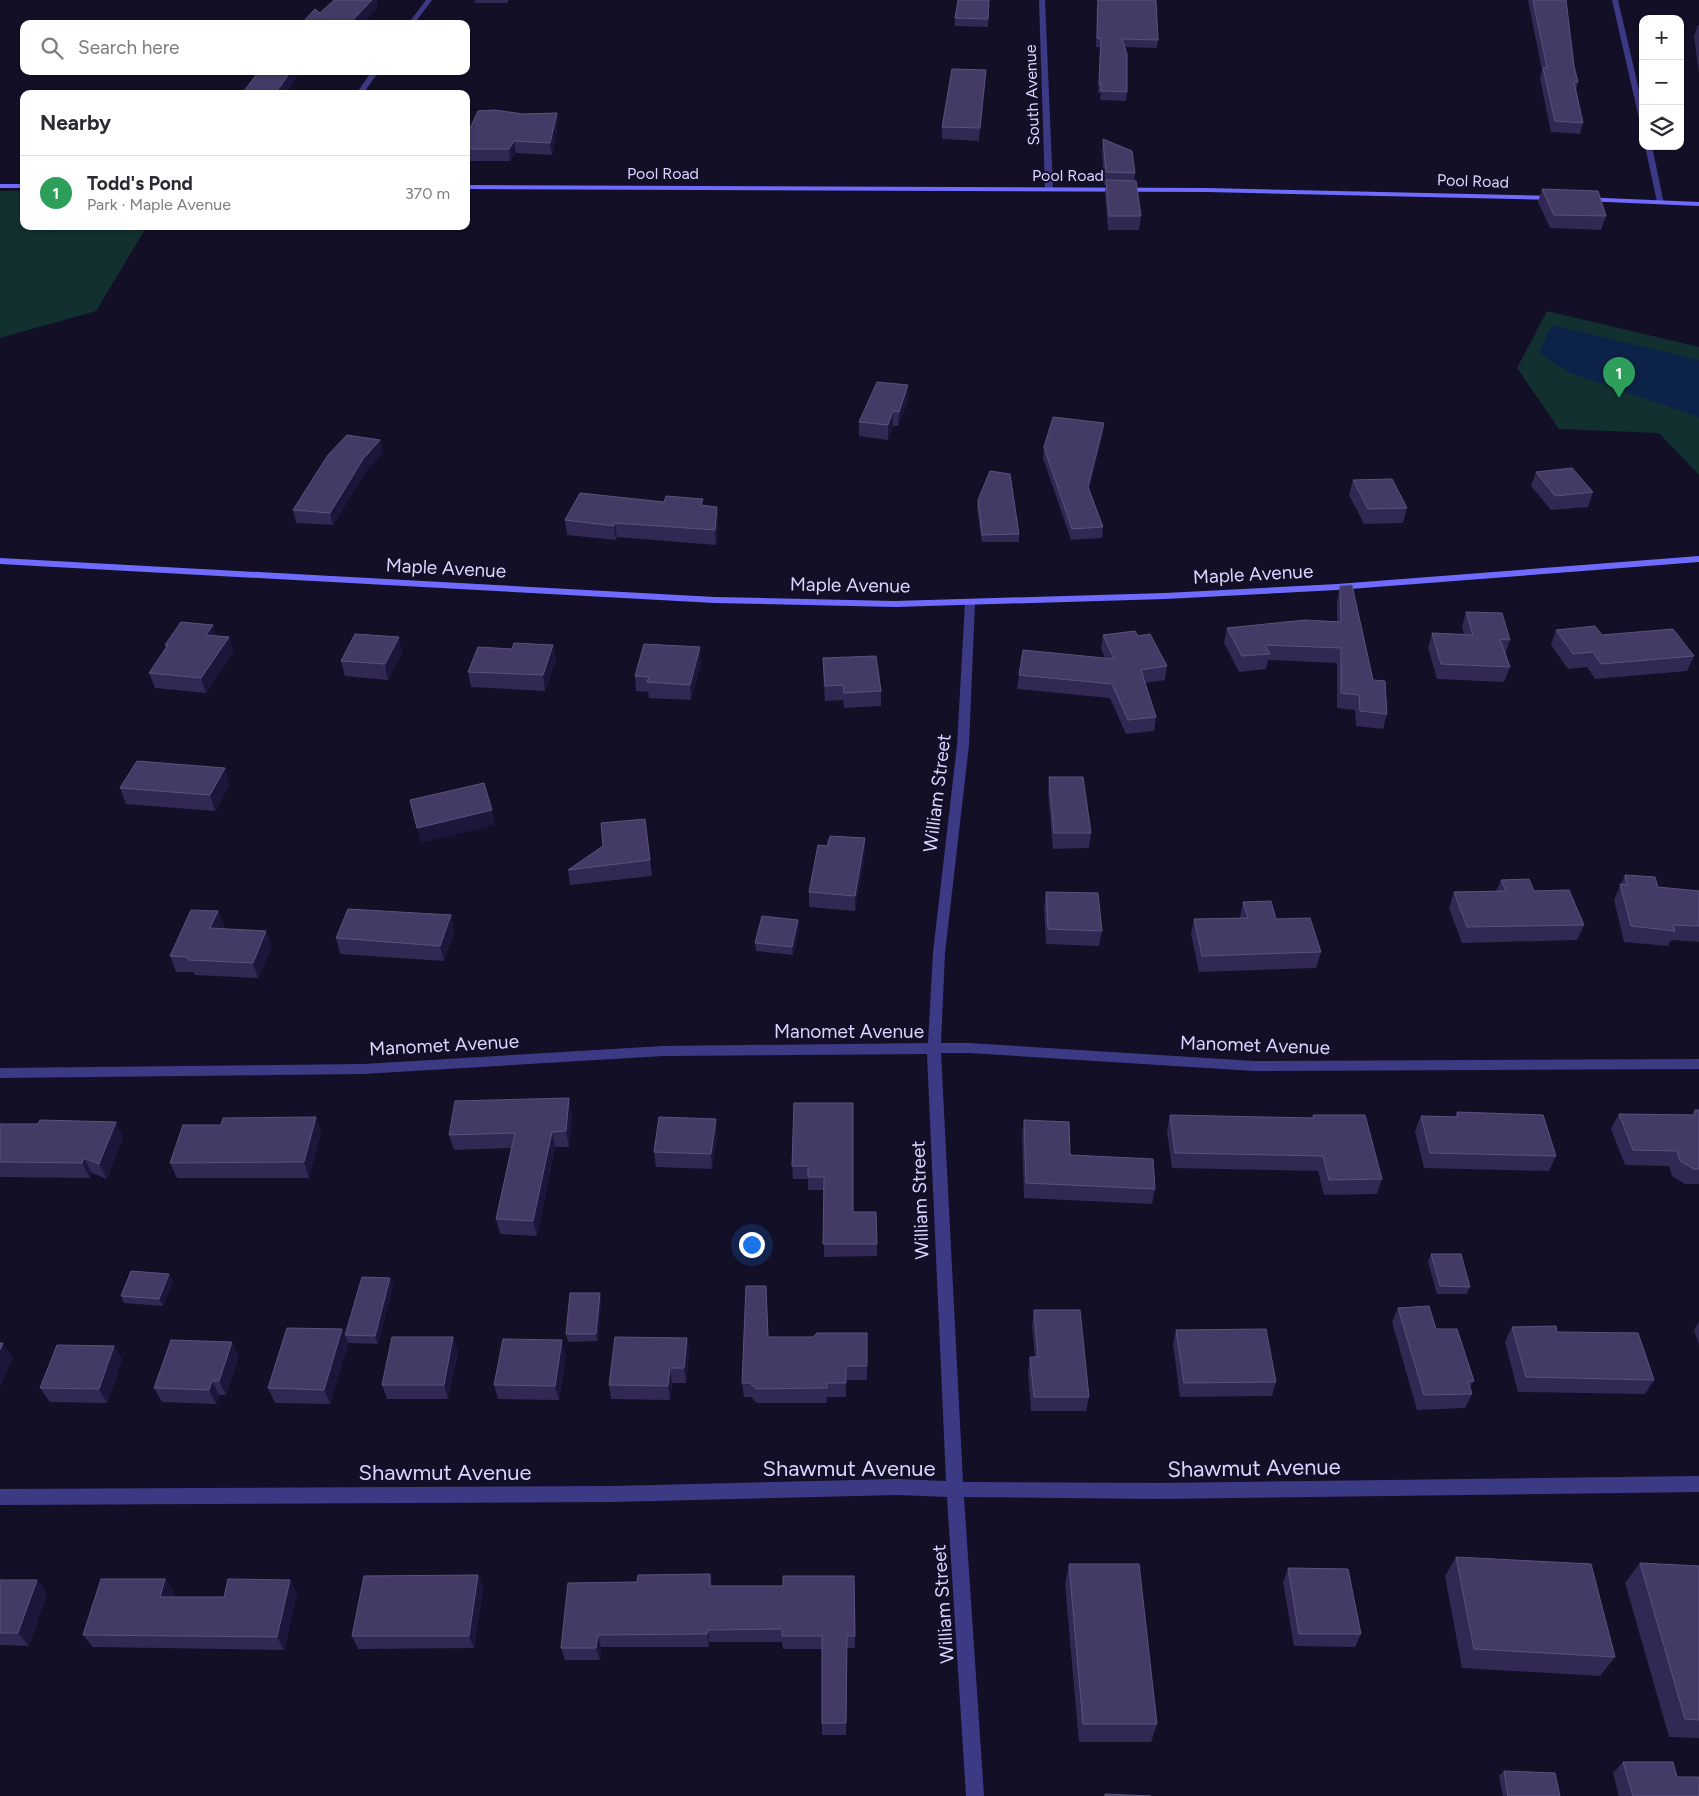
<!DOCTYPE html>
<meta charset="utf-8">
<style>
body{margin:0;font-family:Figtree,sans-serif;background:#f7f7f7;color:#2b2b33}
.controls{position:absolute;right:15px;top:15px;display:grid;overflow:hidden;border-radius:10px;box-shadow:0 1px 4px #0004}
.controls button{width:45px;height:45px;display:grid;place-items:center;padding:0;border:0;border-bottom:1px solid #e1e1e2;background:#fff;color:#2b2b33;font:25px sans-serif}
.you{position:absolute;left:751px;top:1244px;width:18px;height:18px;margin:-12px;border:4px solid #fff;border-radius:50%;background:#1a73e8;box-shadow:0 0 0 8px #1a73e833}
.badge{display:grid;place-items:center;width:32px;height:32px;border-radius:50%;background:#ea580c;color:#fff;font-size:16px;font-weight:700}
.pin{position:absolute;translate:-50% -41px;filter:drop-shadow(0 1px 2px #0008)}
.pin::after{content:'';position:absolute;top:26px;width:18px;height:15px;background:inherit;clip-path:polygon(0 0,100% 0,50% 100%)}
.list{margin:0;padding:0;list-style:none}
h2{display:flex;justify-content:space-between;align-items:center;height:65px;margin:0;padding:0 20px;font-size:21px}
h2 small{font-size:16px;font-weight:400;color:#7c7c81}
.list li{display:grid;grid-template-columns:32px 1fr auto;gap:15px;align-items:center;box-sizing:border-box;height:75px;padding:0 20px;border-top:1px solid #e1e1e2}
.list b{display:block;font-size:19px;white-space:nowrap}
.list p{margin:0;font-size:16px;white-space:nowrap;color:#7c7c81}
.list em{font-size:16px;font-style:normal;color:#7c7c81}
.icon{flex:none;width:28px;height:28px;fill:none;stroke:currentColor;stroke-width:2;stroke-linecap:round;stroke-linejoin:round}
.map{position:relative;flex:none;width:1699px;height:1796px;overflow:hidden}
.search{position:absolute;background:#fff;box-shadow:0 1px 4px #0004;left:20px;top:20px;width:450px;height:55px;display:flex;align-items:center;gap:12px;box-sizing:border-box;padding:0 18px;border-radius:10px;color:#7c7c81;font-size:19px}
.panel{position:absolute;background:#fff;box-shadow:0 1px 4px #0004;left:20px;top:90px;width:450px;height:140px;border-radius:10px}
.map>svg:first-child{display:block}
</style>
<div class="map">
<svg width="1699" height="1796" viewBox="0 0 1699 1796">
<rect width="100%" height="100%" fill="#130f26"/>
<g fill="#12302f">
<polygon points="0,191 24,191 24,226 147,226 96,311 0,338"/>
<polygon points="1547,311 1699,347 1699,475 1659,433 1559,429 1517,368"/>
</g>
<polygon fill="#0c2248" points="1552,325 1699,360 1699,417 1570,373 1539,353"/>
<g fill="none" stroke-linecap="round" stroke-linejoin="round">
<g fill="#3d3a85" fill-rule="evenodd">
<polygon points="426,0 432,0 414,24 408,24"/>
<polygon points="1039,0 1045,0 1053,189 1049,191 1045,189"/>
<polygon points="1612,0 1618,0 1643,107 1643,125 1640,123"/>
<polygon points="372,71 379,71 363,94 356,94"/>
<polygon points="1645,146 1652,146 1664,204 1657,202"/>
<polygon points="970,600 975,603 969,745 945,953 941,1043 969,1043 1254,1061 1699,1059 1699,1069 1254,1071 969,1053 941,1053 963,1482 1160,1483 1699,1476 1699,1492 1160,1499 964,1497 984,1796 966,1796 947,1497 898,1495 613,1502 0,1505 0,1489 613,1486 898,1479 946,1481 927,1054 663,1056 363,1074 0,1078 0,1068 363,1064 663,1046 928,1043 933,953 957,745 965,603"/>
</g>
<g fill="#6f6bff" fill-rule="evenodd">
<rect x="0" y="184" width="24" height="4"/>
<polygon points="466,185 1207,188 1557,196 1561,198 1557,200 1207,192 466,189"/>
<polygon points="1581,197 1699,202 1699,206 1584,201 1581,201"/>
<polygon points="1699,556 1699,562 1337,590 1165,599 895,607 715,603 0,564 0,558 715,597 895,601 1165,593 1337,584"/>
</g>
</g>
<g fill="#312854">
<polygon points="475,0 509,0 507,3 475,3"/>
<polygon points="989,0 988,27 955,26 955,18"/>
<polygon points="1097,0 1156,0 1158,40 1157,48 1125,47 1127,92 1126,101 1100,100 1101,93 1098,93 1100,47 1096,47"/>
<polygon points="1528,0 1566,0 1574,66 1578,82 1576,90 1583,123 1580,134 1551,132 1540,79 1542,70"/>
<polygon points="1698,25 1699,25 1699,73 1694,36"/>
<polygon points="985,82 979,141 942,139 942,127"/>
<polygon points="557,113 558,125 552,155 516,153 510,161 466,161 466,137 523,114"/>
<polygon points="1103,139 1135,173 1134,181 1141,216 1139,230 1108,230 1105,193 1106,185 1104,185 1102,151"/>
<polygon points="1542,189 1606,216 1601,230 1550,228 1538,202"/>
<polygon points="908,400 898,426 893,426 888,440 859,436 859,422"/>
<polygon points="1103,434 1089,489 1103,527 1102,538 1071,540 1043,458 1044,447"/>
<polygon points="380,440 383,452 366,471 333,525 296,523 293,510"/>
<polygon points="1536,472 1593,492 1588,507 1551,510 1531,486"/>
<polygon points="1353,480 1407,508 1403,523 1364,524 1349,495"/>
<polygon points="978,500 1019,534 1019,542 982,542 977,508"/>
<polygon points="704,506 717,507 718,522 716,545 617,537 616,540 567,535 565,520"/>
<polygon points="1340,586 1373,680 1387,714 1383,729 1356,726 1355,710 1337,708 1337,663 1268,660 1266,669 1239,672 1224,643 1227,628 1337,622 1337,601"/>
<polygon points="1466,612 1510,640 1505,655 1510,667 1504,682 1437,679 1428,648 1432,633 1464,634 1462,627"/>
<polygon points="1556,630 1602,635 1694,656 1687,671 1595,679 1587,667 1568,669 1551,645"/>
<polygon points="1103,635 1138,636 1167,666 1165,680 1145,683 1156,717 1154,731 1126,734 1110,698 1017,689 1019,675 1105,658 1101,649"/>
<polygon points="217,636 229,637 233,652 206,693 155,688 149,673 166,648 165,645"/>
<polygon points="553,645 556,660 545,691 471,687 468,672 512,649"/>
<polygon points="402,652 388,680 345,676 341,661"/>
<polygon points="823,658 881,691 881,706 844,708 843,700 825,701 823,673"/>
<polygon points="701,662 691,700 649,698 648,692 636,691 635,676"/>
<polygon points="1049,777 1091,833 1089,848 1053,849 1048,793"/>
<polygon points="230,784 215,811 126,804 120,788"/>
<polygon points="645,819 652,876 570,885 568,870"/>
<polygon points="865,838 865,854 855,911 809,907 809,892 827,846"/>
<polygon points="1625,875 1658,887 1699,891 1699,942 1671,940 1668,946 1624,942 1614,900"/>
<polygon points="1501,880 1534,891 1584,925 1577,940 1462,943 1449,908 1454,892 1496,891"/>
<polygon points="1046,892 1102,931 1099,946 1046,944 1044,907"/>
<polygon points="1243,902 1276,919 1321,952 1316,968 1199,972 1191,934 1194,919 1240,918"/>
<polygon points="218,911 224,926 223,929 272,946 258,978 195,975 193,972 176,972 170,956"/>
<polygon points="451,915 454,931 444,961 340,954 336,938"/>
<polygon points="799,928 793,955 756,951 755,943"/>
<polygon points="794,1103 853,1212 877,1244 877,1256 824,1257 824,1190 808,1190 808,1179 793,1179 792,1166"/>
<polygon points="1695,1110 1699,1110 1699,1184 1685,1184 1672,1176 1669,1166 1625,1165 1611,1129 1619,1114 1693,1115"/>
<polygon points="1457,1112 1556,1156 1549,1171 1424,1168 1415,1131 1421,1116 1455,1117"/>
<polygon points="572,1113 569,1147 555,1147 537,1236 500,1234 496,1219 511,1148 454,1150 449,1135"/>
<polygon points="1170,1115 1312,1118 1313,1115 1382,1179 1377,1194 1324,1195 1318,1171 1172,1168 1167,1131"/>
<polygon points="1024,1120 1070,1155 1155,1189 1152,1204 1024,1198 1022,1135"/>
<polygon points="0,1124 38,1124 123,1137 107,1179 92,1173 90,1178 0,1177"/>
<polygon points="221,1125 321,1132 309,1178 177,1178 170,1163"/>
<polygon points="717,1134 712,1169 656,1167 654,1152"/>
<polygon points="1431,1254 1470,1287 1467,1294 1437,1294 1428,1262"/>
<polygon points="173,1281 163,1306 124,1303 121,1296"/>
<polygon points="393,1285 378,1344 348,1343 345,1335"/>
<polygon points="600,1293 601,1300 598,1341 568,1342 566,1334"/>
<polygon points="1398,1308 1436,1329 1474,1381 1470,1387 1472,1394 1465,1408 1417,1410 1392,1322"/>
<polygon points="1034,1310 1089,1397 1086,1411 1031,1411 1028,1371 1030,1357 1035,1357 1032,1325"/>
<polygon points="1699,1322 1699,1345 1694,1330"/>
<polygon points="1512,1327 1557,1332 1654,1380 1645,1394 1518,1392 1505,1342"/>
<polygon points="342,1329 348,1344 330,1404 275,1403 268,1388"/>
<polygon points="1176,1330 1276,1382 1272,1396 1180,1397 1173,1344"/>
<polygon points="453,1337 458,1352 448,1399 387,1399 382,1385"/>
<polygon points="768,1337 867,1366 867,1380 846,1380 846,1397 827,1397 827,1403 757,1403 751,1397 744,1397 742,1383"/>
<polygon points="687,1338 689,1352 686,1383 672,1383 670,1400 611,1399 609,1385"/>
<polygon points="114,1346 122,1360 107,1403 50,1402 40,1388"/>
<polygon points="566,1355 559,1400 498,1399 494,1385"/>
<polygon points="239,1356 226,1395 219,1395 216,1404 162,1402 154,1388"/>
<polygon points="1456,1557 1615,1657 1600,1676 1462,1668 1445,1576"/>
<polygon points="1640,1563 1699,1566 1699,1738 1669,1737 1625,1583"/>
<polygon points="1069,1564 1157,1724 1151,1742 1079,1742 1065,1584"/>
<polygon points="1288,1568 1361,1634 1355,1647 1294,1646 1283,1582"/>
<polygon points="710,1574 712,1586 783,1586 854,1576 855,1648 847,1648 846,1735 822,1735 822,1649 783,1649 782,1642 709,1642 709,1647 601,1647 600,1660 565,1660 561,1648 637,1582"/>
<polygon points="478,1575 483,1588 474,1648 358,1649 352,1636"/>
<polygon points="165,1579 173,1592 172,1597 224,1597 297,1593 284,1650 93,1647 83,1635"/>
<polygon points="0,1580 37,1580 47,1593 29,1646 0,1645"/>
<polygon points="1623,1762 1699,1796 1619,1796 1613,1773"/>
<polygon points="1504,1771 1560,1796 1503,1796 1499,1776"/>
</g>
<g fill="#1d163a">
<polygon points="372,0 377,0 378,7 362,24 349,24"/>
<polygon points="986,70 985,82 979,141 980,128"/>
<polygon points="291,71 301,71 286,94 275,94"/>
<polygon points="557,113 558,125 552,155 550,143"/>
<polygon points="514,141 516,153 510,161 509,149"/>
<polygon points="908,385 908,400 898,426 899,412"/>
<polygon points="893,411 893,426 888,440 888,425"/>
<polygon points="1104,423 1103,434 1087,498 1088,487"/>
<polygon points="380,440 383,452 366,471 333,525 330,513 363,459"/>
<polygon points="717,507 718,522 716,545 715,530"/>
<polygon points="615,523 617,537 616,540 614,526"/>
<polygon points="213,625 218,640 206,635"/>
<polygon points="229,637 233,652 206,693 201,678"/>
<polygon points="399,637 402,652 388,680 385,664"/>
<polygon points="553,645 556,660 545,691 543,675"/>
<polygon points="700,647 701,662 691,700 690,685"/>
<polygon points="225,768 230,784 215,811 210,795"/>
<polygon points="492,810 495,825 421,843 417,828"/>
<polygon points="865,838 865,854 855,911 855,896"/>
<polygon points="218,911 224,926 216,944 210,928"/>
<polygon points="451,915 454,931 444,961 440,946"/>
<polygon points="798,920 799,928 793,955 792,947"/>
<polygon points="266,931 272,946 258,978 253,963"/>
<polygon points="569,1098 572,1113 569,1147 566,1131"/>
<polygon points="316,1117 321,1132 309,1178 304,1162"/>
<polygon points="716,1119 717,1134 712,1169 711,1154"/>
<polygon points="116,1122 123,1137 107,1179 99,1164"/>
<polygon points="552,1132 555,1147 537,1236 533,1221"/>
<polygon points="84,1158 92,1173 90,1178 82,1163"/>
<polygon points="169,1274 173,1281 163,1306 159,1299"/>
<polygon points="390,1278 393,1285 378,1344 375,1336"/>
<polygon points="600,1293 601,1300 598,1341 596,1334"/>
<polygon points="342,1329 348,1344 330,1404 324,1390"/>
<polygon points="453,1337 458,1352 448,1399 444,1385"/>
<polygon points="687,1338 689,1352 686,1383 684,1368"/>
<polygon points="562,1340 566,1355 559,1400 555,1386"/>
<polygon points="232,1342 239,1356 226,1395 219,1381"/>
<polygon points="3,1343 13,1358 0,1387 0,1350"/>
<polygon points="114,1346 122,1360 107,1403 99,1389"/>
<polygon points="670,1368 672,1383 670,1400 668,1386"/>
<polygon points="212,1381 219,1395 216,1404 209,1390"/>
<polygon points="710,1574 712,1587 710,1586"/>
<polygon points="478,1575 483,1588 474,1648 469,1636"/>
<polygon points="165,1579 173,1592 169,1610 160,1597"/>
<polygon points="37,1580 47,1593 29,1646 18,1633"/>
<polygon points="290,1580 297,1593 284,1650 277,1637"/>
<polygon points="708,1630 709,1642 709,1647 707,1634"/>
<polygon points="598,1635 601,1647 600,1660 596,1648"/>
</g>
<g fill="#433a66" stroke="#5a527e">
<polygon points="334,0 372,0 349,24 301,24 315,9 320,13"/>
<polygon points="958,0 989,0 988,19 955,18"/>
<polygon points="1098,0 1156,0 1158,40 1122,39 1127,54 1127,92 1101,91 1101,84 1099,84 1101,39 1097,38"/>
<polygon points="1533,0 1566,0 1574,66 1578,82 1574,82 1583,123 1555,121 1543,68 1547,68"/>
<polygon points="952,69 986,70 980,128 942,127"/>
<polygon points="259,71 291,71 275,94 242,94"/>
<polygon points="495,110 523,114 557,113 550,143 514,141 509,149 466,149 466,137 478,111"/>
<polygon points="1103,139 1132,151 1135,173 1106,172"/>
<polygon points="1106,180 1136,181 1141,216 1109,216"/>
<polygon points="1542,189 1598,191 1606,216 1554,215"/>
<polygon points="877,382 908,385 899,412 893,411 888,425 859,422"/>
<polygon points="1053,417 1104,423 1088,487 1103,527 1072,529 1044,447"/>
<polygon points="347,435 380,440 363,459 330,513 293,510 328,455"/>
<polygon points="1572,468 1593,492 1555,496 1536,472"/>
<polygon points="990,471 1010,474 1019,534 982,535 978,500"/>
<polygon points="1392,479 1407,508 1368,509 1353,480"/>
<polygon points="580,493 664,502 666,496 703,499 701,505 717,507 715,530 615,523 614,526 565,520"/>
<polygon points="1352,585 1373,680 1385,681 1387,714 1360,711 1359,695 1341,693 1341,648 1265,645 1270,654 1242,656 1227,628 1305,620 1341,622 1340,586"/>
<polygon points="1466,612 1502,613 1510,640 1500,639 1510,667 1441,664 1432,633 1473,635"/>
<polygon points="181,622 213,625 206,635 229,637 201,678 149,673 168,645 165,645"/>
<polygon points="1595,626 1602,635 1673,629 1694,656 1601,664 1593,652 1573,654 1556,630"/>
<polygon points="1135,631 1138,636 1150,634 1167,666 1141,670 1156,717 1128,720 1112,684 1019,675 1023,650 1114,659 1103,635"/>
<polygon points="355,634 399,637 385,664 341,661"/>
<polygon points="514,643 553,645 543,675 468,672 478,647 512,649"/>
<polygon points="644,644 700,647 690,685 647,682 649,677 635,676"/>
<polygon points="876,656 881,691 844,693 843,685 825,686 823,658"/>
<polygon points="137,761 225,768 210,795 120,788"/>
<polygon points="1049,777 1083,777 1091,833 1054,833"/>
<polygon points="484,783 492,810 417,828 410,800"/>
<polygon points="645,819 650,860 568,870 603,846 601,823"/>
<polygon points="830,836 865,838 855,896 809,892 818,845 827,846"/>
<polygon points="1625,875 1655,877 1658,887 1699,891 1699,926 1673,925 1675,931 1631,926 1620,884 1627,885"/>
<polygon points="1529,879 1534,891 1569,890 1584,925 1467,927 1454,892 1506,891 1501,880"/>
<polygon points="1046,892 1098,893 1102,931 1048,929"/>
<polygon points="1271,901 1276,919 1310,918 1321,952 1202,956 1194,919 1248,918 1243,902"/>
<polygon points="348,909 451,915 440,946 336,938"/>
<polygon points="191,910 218,911 210,928 266,931 253,963 189,960 187,957 170,956"/>
<polygon points="762,916 798,920 792,947 755,943"/>
<polygon points="569,1098 566,1131 552,1132 533,1221 496,1219 515,1133 449,1135 455,1101"/>
<polygon points="794,1103 853,1103 853,1212 876,1212 877,1244 823,1244 824,1177 808,1177 808,1166 792,1166"/>
<polygon points="1695,1110 1699,1110 1699,1169 1694,1169 1680,1161 1677,1151 1633,1150 1619,1114 1694,1115"/>
<polygon points="1457,1112 1543,1115 1556,1156 1430,1153 1421,1116 1458,1117"/>
<polygon points="1170,1115 1314,1118 1313,1115 1365,1115 1382,1179 1329,1180 1323,1156 1175,1153"/>
<polygon points="316,1117 304,1162 170,1163 183,1125 221,1125 223,1118"/>
<polygon points="659,1117 716,1119 711,1154 654,1152"/>
<polygon points="40,1120 116,1122 99,1164 84,1158 82,1163 0,1162 0,1124 38,1124"/>
<polygon points="1024,1120 1069,1122 1070,1155 1153,1159 1155,1189 1026,1183"/>
<polygon points="1431,1254 1461,1254 1470,1287 1440,1286"/>
<polygon points="131,1271 169,1274 159,1299 121,1296"/>
<polygon points="362,1277 390,1278 375,1336 345,1335"/>
<polygon points="746,1286 766,1286 768,1337 813,1337 817,1333 867,1333 867,1366 846,1366 846,1383 827,1383 827,1388 756,1389 750,1383 742,1383"/>
<polygon points="570,1293 600,1293 596,1334 566,1334"/>
<polygon points="1429,1306 1436,1329 1457,1329 1474,1381 1468,1381 1472,1394 1424,1395 1398,1308"/>
<polygon points="1034,1310 1080,1310 1089,1397 1034,1397 1030,1357 1038,1357"/>
<polygon points="1556,1326 1557,1332 1638,1333 1654,1380 1526,1377 1512,1327"/>
<polygon points="287,1328 342,1329 324,1390 268,1388"/>
<polygon points="1266,1329 1276,1382 1184,1383 1176,1330"/>
<polygon points="392,1337 453,1337 444,1385 382,1385"/>
<polygon points="615,1337 687,1338 684,1368 670,1368 668,1386 609,1385"/>
<polygon points="503,1339 562,1340 555,1386 494,1385"/>
<polygon points="171,1340 232,1342 219,1381 212,1381 209,1390 154,1388"/>
<polygon points="0,1343 3,1343 0,1350"/>
<polygon points="57,1345 114,1346 99,1389 40,1388"/>
<polygon points="1456,1557 1591,1564 1615,1657 1474,1649"/>
<polygon points="1640,1563 1699,1566 1699,1720 1685,1719"/>
<polygon points="1069,1564 1139,1564 1157,1724 1083,1724"/>
<polygon points="1288,1568 1348,1569 1361,1634 1299,1634"/>
<polygon points="710,1574 710,1586 783,1586 783,1576 854,1576 855,1636 847,1636 846,1723 822,1723 822,1636 782,1636 782,1629 708,1630 707,1634 598,1635 596,1648 561,1648 568,1583 637,1582 638,1575"/>
<polygon points="478,1575 469,1636 352,1636 364,1576"/>
<polygon points="101,1579 165,1579 160,1597 224,1597 228,1579 290,1580 277,1637 83,1635"/>
<polygon points="0,1580 37,1580 18,1633 0,1633"/>
<polygon points="1623,1762 1673,1762 1677,1777 1699,1777 1699,1796 1633,1796"/>
<polygon points="1504,1771 1555,1773 1560,1796 1508,1796"/>
<polygon points="1105,1794 1151,1796 1105,1796"/>
</g>
<g text-anchor="middle" dominant-baseline="central" stroke-width="4" stroke-linejoin="round" paint-order="stroke">
<g font-size="16" fill="#d9d4ff" stroke="#130f26">
<text transform="translate(1032 95) rotate(-92)">South Avenue</text>
<text x="663" y="173">Pool Road</text>
<text x="1068" y="175">Pool Road</text>
<text transform="translate(1473 181) rotate(2)">Pool Road</text>
</g>
<g font-size="19" fill="#d9d4ff" stroke="#130f26">
<text transform="translate(446 568) rotate(3)">Maple Avenue</text>
<text transform="translate(1253 574) rotate(-3)">Maple Avenue</text>
<text transform="translate(850 585) rotate(1)">Maple Avenue</text>
<text transform="translate(937 793) rotate(-83)">William Street</text>
<text x="849" y="1031">Manomet Avenue</text>
<text transform="translate(444 1045) rotate(-3)">Manomet Avenue</text>
<text transform="translate(1255 1045) rotate(2)">Manomet Avenue</text>
<text transform="translate(920 1200) rotate(-92)">William Street</text>
<text transform="translate(943 1604) rotate(-94)">William Street</text>
</g>
<g font-size="22" fill="#d9d4ff" stroke="#130f26">
<text x="849" y="1468">Shawmut Avenue</text>
<text transform="translate(1254 1468) rotate(-1)">Shawmut Avenue</text>
<text x="445" y="1472">Shawmut Avenue</text>
</g>
</g>
</svg>
<div class="controls">
<button>+</button>
<button>−</button>
<button><svg class="icon" aria-label="layers" viewBox="0 0 24 24"><path d="M12 4l9 5-9 5-9-5zM3 14l9 5 9-5"/></svg></button>
</div>
<div class="you"></div>
<div class="pin badge" style="left:1619px;top:398px;background:#2e9e5b">1</div>
<div class="search"><svg class="icon" aria-label="search" viewBox="0 0 24 24"><circle cx="10" cy="10" r="6"/><path d="M15 15l6 6"/></svg>Search here</div>
<section class="panel">
<h2>Nearby<small></small></h2>
<ul class="list">
<li><span class="badge" style="background:#2e9e5b">1</span><div><b>Todd's Pond</b><p>Park · Maple Avenue</p></div><em>370 m</em></li>
</ul>
</section>
</div>
